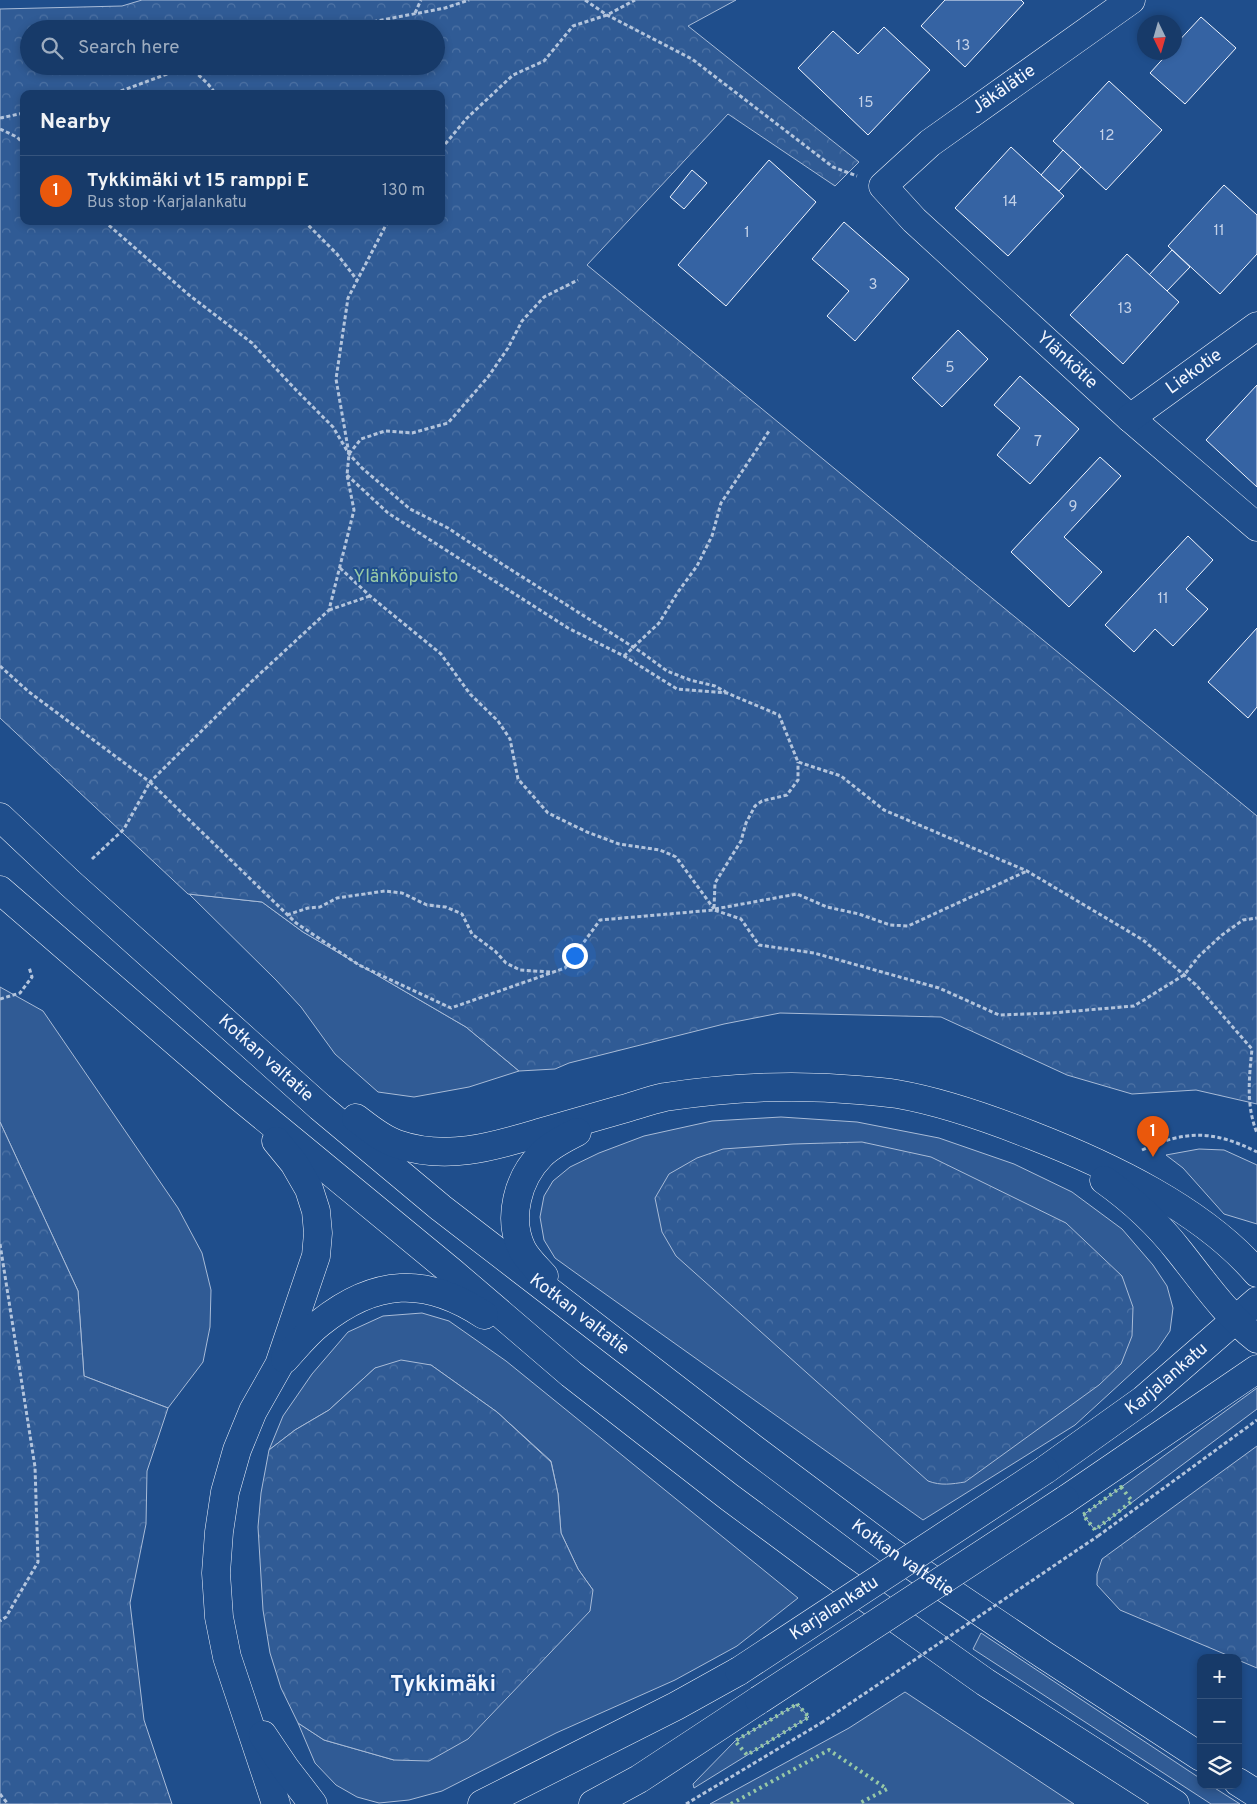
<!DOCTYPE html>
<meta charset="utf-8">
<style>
body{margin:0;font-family:Overpass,sans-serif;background:#244571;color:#f1f3f6}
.controls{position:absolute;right:15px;bottom:15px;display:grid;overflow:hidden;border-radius:10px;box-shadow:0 2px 8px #0003}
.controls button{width:45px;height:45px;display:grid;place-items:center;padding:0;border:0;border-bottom:1px solid #36547d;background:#173a69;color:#f1f3f6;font:25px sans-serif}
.compass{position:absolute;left:1137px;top:15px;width:45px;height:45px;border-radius:50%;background:#173a69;box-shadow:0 2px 8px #0003;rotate:175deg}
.you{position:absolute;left:574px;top:955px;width:18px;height:18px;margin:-12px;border:4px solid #fff;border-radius:50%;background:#1a73e8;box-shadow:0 0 0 8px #1a73e833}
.badge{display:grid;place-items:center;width:32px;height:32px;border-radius:50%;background:#ea580c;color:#fff;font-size:16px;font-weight:700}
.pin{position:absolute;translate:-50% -41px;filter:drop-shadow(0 1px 2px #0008)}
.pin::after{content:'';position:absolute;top:26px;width:18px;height:15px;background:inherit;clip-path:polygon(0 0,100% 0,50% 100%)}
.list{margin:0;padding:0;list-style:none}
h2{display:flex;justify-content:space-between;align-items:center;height:65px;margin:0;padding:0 20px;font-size:21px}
h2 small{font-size:16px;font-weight:400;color:#9eadc0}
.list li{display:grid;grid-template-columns:32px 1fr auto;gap:15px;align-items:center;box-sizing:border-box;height:70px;padding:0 20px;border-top:1px solid #36547d}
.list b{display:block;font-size:19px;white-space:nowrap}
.list p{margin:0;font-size:16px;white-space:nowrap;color:#9eadc0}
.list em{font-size:16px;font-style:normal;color:#9eadc0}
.icon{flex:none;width:28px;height:28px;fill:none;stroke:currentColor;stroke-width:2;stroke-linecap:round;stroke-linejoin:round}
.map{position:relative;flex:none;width:1257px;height:1804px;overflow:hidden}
.search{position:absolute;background:#173a69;box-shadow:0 2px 8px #0003;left:20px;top:20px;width:425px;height:55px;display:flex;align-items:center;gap:12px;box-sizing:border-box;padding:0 18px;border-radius:28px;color:#9eadc0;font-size:19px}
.panel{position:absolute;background:#173a69;box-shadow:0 2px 8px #0003;left:20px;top:90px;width:425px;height:135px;border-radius:10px}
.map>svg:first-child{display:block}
</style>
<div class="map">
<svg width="1257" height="1804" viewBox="0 0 1257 1804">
<defs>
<pattern id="forest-crowns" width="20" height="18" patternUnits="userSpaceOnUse" patternTransform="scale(1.25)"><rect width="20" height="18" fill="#305b95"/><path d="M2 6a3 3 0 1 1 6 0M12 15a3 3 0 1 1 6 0" fill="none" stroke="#4e73a5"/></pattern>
</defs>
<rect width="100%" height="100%" fill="#1f4e8c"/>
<g fill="#305b95" stroke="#a8bbd7">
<polygon points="189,894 262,902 303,932 466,1027 519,1071 469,1087 414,1097 378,1092 335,1054 301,1007 276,980"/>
<polygon points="0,987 43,1011 178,1208 202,1253 211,1290 210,1327 203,1362 168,1408 84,1376 78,1291 0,1122"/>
<polygon points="781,1117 857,1122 939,1138 1014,1164 1072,1192 1122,1229 1153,1265 1167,1286 1173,1308 1170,1331 1157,1350 1075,1425 923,1520 573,1271 555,1258 544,1240 540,1217 544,1196 553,1181 570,1167 599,1153 644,1136 712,1121"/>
<polygon points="1199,1149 1224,1150 1257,1165 1257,1224 1224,1214 1183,1168 1166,1155"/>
<polygon points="422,1313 449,1321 506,1361 798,1598 737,1646 675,1680 556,1733 442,1791 409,1800 379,1803 357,1797 336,1785 315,1763 298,1723 324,1740 394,1760 593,1590 578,1569 561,1533 558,1494 551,1461 497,1412 431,1365 375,1368 329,1410 295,1430 269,1450 283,1416 312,1374 348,1332 383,1316"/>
<polygon points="1257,1388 1257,1409 1095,1530 1083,1515"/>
<polygon points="981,1633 1201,1779 1201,1785 1210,1785 1240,1804 1211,1804 973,1649"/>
<polygon points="905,1692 1074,1804 710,1804 849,1728"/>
<polygon points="797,1704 809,1717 694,1788 693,1784 735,1741"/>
</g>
<g fill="url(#forest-crowns)" stroke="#a8bbd7" fill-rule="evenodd">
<path d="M142 0H736L688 26 859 162 835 186 728 114 587 265 1257 816V1104L1196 1090 1132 1094 1067 1075 941 1017 780 1013 724 1024 569 1063 555 1069 519 1071 466 1027 303 932 262 902 188 894 0 718V9L122 6ZM29 29H436V66H29ZM24 94H441V221H24Z"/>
<polygon points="0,1122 78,1291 84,1376 168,1408 147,1471 146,1524 130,1603 144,1720 172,1804 0,1804"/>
<path d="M862 1142 931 1157 1066 1223 1122 1276 1133 1307 1132 1336 1121 1364 1099 1385 965 1482C952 1484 941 1486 928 1481L676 1256 662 1232 655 1198 669 1174 697 1158 723 1149 793 1144Z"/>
<polygon points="401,1360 431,1365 497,1412 551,1462 558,1494 561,1533 578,1569 593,1590 590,1611 468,1739 429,1761 394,1760 324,1740 298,1723 281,1688 270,1653 263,1610 258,1527 261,1493 269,1450 295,1430 329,1410 375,1368"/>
<polygon points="1257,1446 1257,1668 1238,1660 1238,1658 1234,1658 1120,1610 1097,1585 1097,1574 1102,1559"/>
</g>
<g fill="#3563a3" stroke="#f2f6ff">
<polygon points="945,0 1021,0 1024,3 965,67 921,26"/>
<polygon points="1201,17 1236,48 1185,104 1150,73 1169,52 1174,52 1174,46"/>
<polygon points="884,27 930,70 868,135 798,68 833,31 858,54"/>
<polygon points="1109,81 1162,130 1106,190 1053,141"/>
<polygon points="1011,147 1064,196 1008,256 955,208"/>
<polygon points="1063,150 1081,167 1059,191 1041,175"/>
<polygon points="769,160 816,202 726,306 678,265"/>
<polygon points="692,170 707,183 684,209 670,197"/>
<polygon points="1224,185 1257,215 1257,254 1220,294 1168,246"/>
<polygon points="844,222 909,279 855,341 827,316 849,291 812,259"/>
<polygon points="1172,250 1190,267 1167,291 1149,275"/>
<polygon points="1127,254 1179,302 1123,364 1070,315"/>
<polygon points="958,330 988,359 942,407 912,378"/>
<polygon points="1020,376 1079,429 1030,484 997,455 1020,428 994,405"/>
<polygon points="1257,385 1257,487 1206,440"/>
<polygon points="1100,457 1121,476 1064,537 1102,572 1069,607 1011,552"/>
<polygon points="1188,536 1213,560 1186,589 1208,609 1173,646 1155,629 1134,652 1105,625"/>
<polygon points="1257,628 1257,707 1248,718 1208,682"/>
</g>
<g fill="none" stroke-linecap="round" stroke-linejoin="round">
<g stroke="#f2f6ff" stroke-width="29">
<g id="minor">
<path id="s1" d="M1131 0 930 143 883 186 914 220 1130 418 1257 527"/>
<path id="s2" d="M1130 418 1257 326"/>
</g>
</g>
<g stroke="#f2f6ff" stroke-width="29">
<g id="major">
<path id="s3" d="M1045 1470 1143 1400 1257 1301"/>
<polyline points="1065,1500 1257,1369"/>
<polyline points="482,1804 676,1706 739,1671"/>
<polyline points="593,1804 639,1779 759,1700"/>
</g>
</g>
<g stroke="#f2f6ff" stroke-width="29">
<g id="highway">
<path id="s4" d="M0 817 70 883 320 1107 441 1208 754 1449 890 1551 1044 1655 1201 1757"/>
<polyline points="0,890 236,1094 452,1272 571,1374 729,1497 833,1574 985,1682 1175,1804"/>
<path d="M356 1118C369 1128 382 1139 397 1144 446 1161 492 1147 539 1133 567 1125 595 1117 623 1109 637 1105 651 1100 665 1097 730 1087 794 1084 858 1090 871 1091 884 1092 897 1094 943 1102 988 1118 1031 1135 1108 1165 1202 1209 1257 1273"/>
<polyline points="276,1141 294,1163 309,1189 316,1211 318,1233 316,1256 279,1365 253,1411 237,1450 225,1492 219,1532 216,1573 219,1617 227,1657 276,1804"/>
<path d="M1104 1180C1132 1200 1158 1224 1179 1251 1203 1281 1226 1315 1257 1339"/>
<path d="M544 1276C537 1268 527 1259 522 1249 507 1218 518 1178 541 1155 551 1145 565 1138 577 1132"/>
<path d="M285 1359C296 1347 307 1333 320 1323 375 1279 425 1276 484 1315"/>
<polyline points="263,1735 286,1769 313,1804"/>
<polyline points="1238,1782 1257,1794"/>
</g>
</g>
<g stroke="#b3c4dc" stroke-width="3" stroke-dasharray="4 2.5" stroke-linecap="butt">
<polyline points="585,0 607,15 692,59 833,167 857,176"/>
<polyline points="415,13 421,0"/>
<polyline points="335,29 445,8 469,0"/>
<polyline points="189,66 208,84 216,94"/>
<polyline points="108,94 121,91 189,66"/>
<polyline points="0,118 24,113"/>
<polyline points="0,129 17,137 24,144"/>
<polyline points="441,149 467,118 513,75 544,61 573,26 607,15 635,0"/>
<polyline points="104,221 189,295 252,343 297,391 333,427 349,454 362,468 410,509 448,528 502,564 641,652 667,671 690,680 715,686 726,692"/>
<polyline points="304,221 337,254 357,280"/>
<polyline points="349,454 361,439 385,431 412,433 448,423 488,377 508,348 522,321 544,297 578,280"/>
<path d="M347 475 388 513 568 628 624 656 677 689 727 693 779 715 798 762 841 776 884 810 1027 871 1143 940 1196 985 1252 1049C1249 1078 1246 1106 1257 1133"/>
<polyline points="340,568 370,596 441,654 470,694 498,721 510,739 518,779 548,813 587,832 619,844 660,850 676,857 714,909"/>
<polyline points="329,610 370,596"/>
<polyline points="624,656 659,623 678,592 697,566 712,536 721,503 769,431"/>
<polyline points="0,666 29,692 150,782 251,682 329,610 354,510 347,475 349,454 336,379 348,298 388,221"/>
<polyline points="92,859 124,829 150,782 296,923 359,965 451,1008 565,968 600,920 714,910 741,919 759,945 814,953 939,988 999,1015 1052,1013 1134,1006 1184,975 1199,956 1222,935 1243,920 1257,918"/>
<polyline points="714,908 715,883 741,841 746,823 755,806 762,801 787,795 798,780 798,762"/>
<polyline points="715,909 797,894 827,907 859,914 890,925 908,926 1027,871"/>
<polyline points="287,915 308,908 320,907 337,898 385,891 402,893 427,905 446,907 462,914 472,934 495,951 506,963 520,970 550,972"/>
<polyline points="0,999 20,993 32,977 29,967"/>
<path d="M1142 1150C1186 1130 1213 1130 1257 1152"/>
<polyline points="0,1244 35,1467 38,1562 6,1617 0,1621"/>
<polyline points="1098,1536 1257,1420"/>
<polyline points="0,1794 8,1804"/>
<polyline points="686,1804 821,1723"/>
</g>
<use href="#minor" stroke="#1f4e8c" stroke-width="28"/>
<use href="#major" stroke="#1f4e8c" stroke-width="28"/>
<use href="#highway" stroke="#1f4e8c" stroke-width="28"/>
<g stroke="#f2f6ff" stroke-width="29" stroke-linecap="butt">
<g id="major-bridge">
<path id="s5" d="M739 1671 1045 1470"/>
<polyline points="759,1700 1065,1500"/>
</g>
</g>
<polyline stroke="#b3c4dc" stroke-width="3" stroke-dasharray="4 2.5" stroke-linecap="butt" points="821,1723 1098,1536"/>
<use href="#major-bridge" stroke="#1f4e8c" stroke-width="28"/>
<g stroke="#97c8a6" stroke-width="4" stroke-dasharray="2.5 4" stroke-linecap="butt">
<polygon points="1121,1487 1132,1501 1095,1530 1083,1515"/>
<polygon points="797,1704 809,1717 747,1755 735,1741"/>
<polyline points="731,1804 829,1750 887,1789 858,1804"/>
</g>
</g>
<g text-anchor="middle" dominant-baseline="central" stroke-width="4" stroke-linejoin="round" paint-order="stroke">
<g font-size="15" fill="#c3d1e8">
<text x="963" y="46">13</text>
<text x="866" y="103">15</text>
<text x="1107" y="136">12</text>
<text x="1010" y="202">14</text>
<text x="1219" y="231">11</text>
<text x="747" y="233">1</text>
<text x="873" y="285">3</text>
<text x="1125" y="309">13</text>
<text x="950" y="368">5</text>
<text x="1038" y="442">7</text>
<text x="1073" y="507">9</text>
<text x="1163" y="599">11</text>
</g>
<g font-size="18" fill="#f2f6ff" stroke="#1f4e8c">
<text transform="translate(1004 90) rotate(-35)">Jäkälätie</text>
<text stroke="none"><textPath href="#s1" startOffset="564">Ylänkötie</textPath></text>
<text stroke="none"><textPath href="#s2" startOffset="79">Liekotie</textPath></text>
<text stroke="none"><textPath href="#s4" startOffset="359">Kotkan valtatie</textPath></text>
<text stroke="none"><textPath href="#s4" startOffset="764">Kotkan valtatie</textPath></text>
<text stroke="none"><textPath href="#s3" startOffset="152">Karjalankatu</textPath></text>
<text stroke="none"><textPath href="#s4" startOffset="1169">Kotkan valtatie</textPath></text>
<text stroke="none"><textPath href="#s5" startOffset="114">Karjalankatu</textPath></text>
</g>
<g font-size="18" fill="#97c8a6" stroke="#1f4e8c">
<text x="406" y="577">Ylänköpuisto</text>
</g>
<g font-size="22" font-weight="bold" fill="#f2f6ff" stroke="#1f4e8c">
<text x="443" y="1685">Tykkimäki</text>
</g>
</g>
</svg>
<div class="controls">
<button>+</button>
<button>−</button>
<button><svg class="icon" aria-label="layers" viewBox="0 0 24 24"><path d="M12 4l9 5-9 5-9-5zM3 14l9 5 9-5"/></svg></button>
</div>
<svg class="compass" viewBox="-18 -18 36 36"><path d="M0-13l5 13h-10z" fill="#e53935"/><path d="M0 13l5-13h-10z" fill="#9eadc0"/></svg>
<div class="you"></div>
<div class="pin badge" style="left:1153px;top:1157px">1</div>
<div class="search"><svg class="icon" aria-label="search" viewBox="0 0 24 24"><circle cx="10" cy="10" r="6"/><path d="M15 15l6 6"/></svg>Search here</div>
<section class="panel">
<h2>Nearby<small></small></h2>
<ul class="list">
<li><span class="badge">1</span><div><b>Tykkimäki vt 15 ramppi E</b><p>Bus stop · Karjalankatu</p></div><em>130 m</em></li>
</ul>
</section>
</div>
